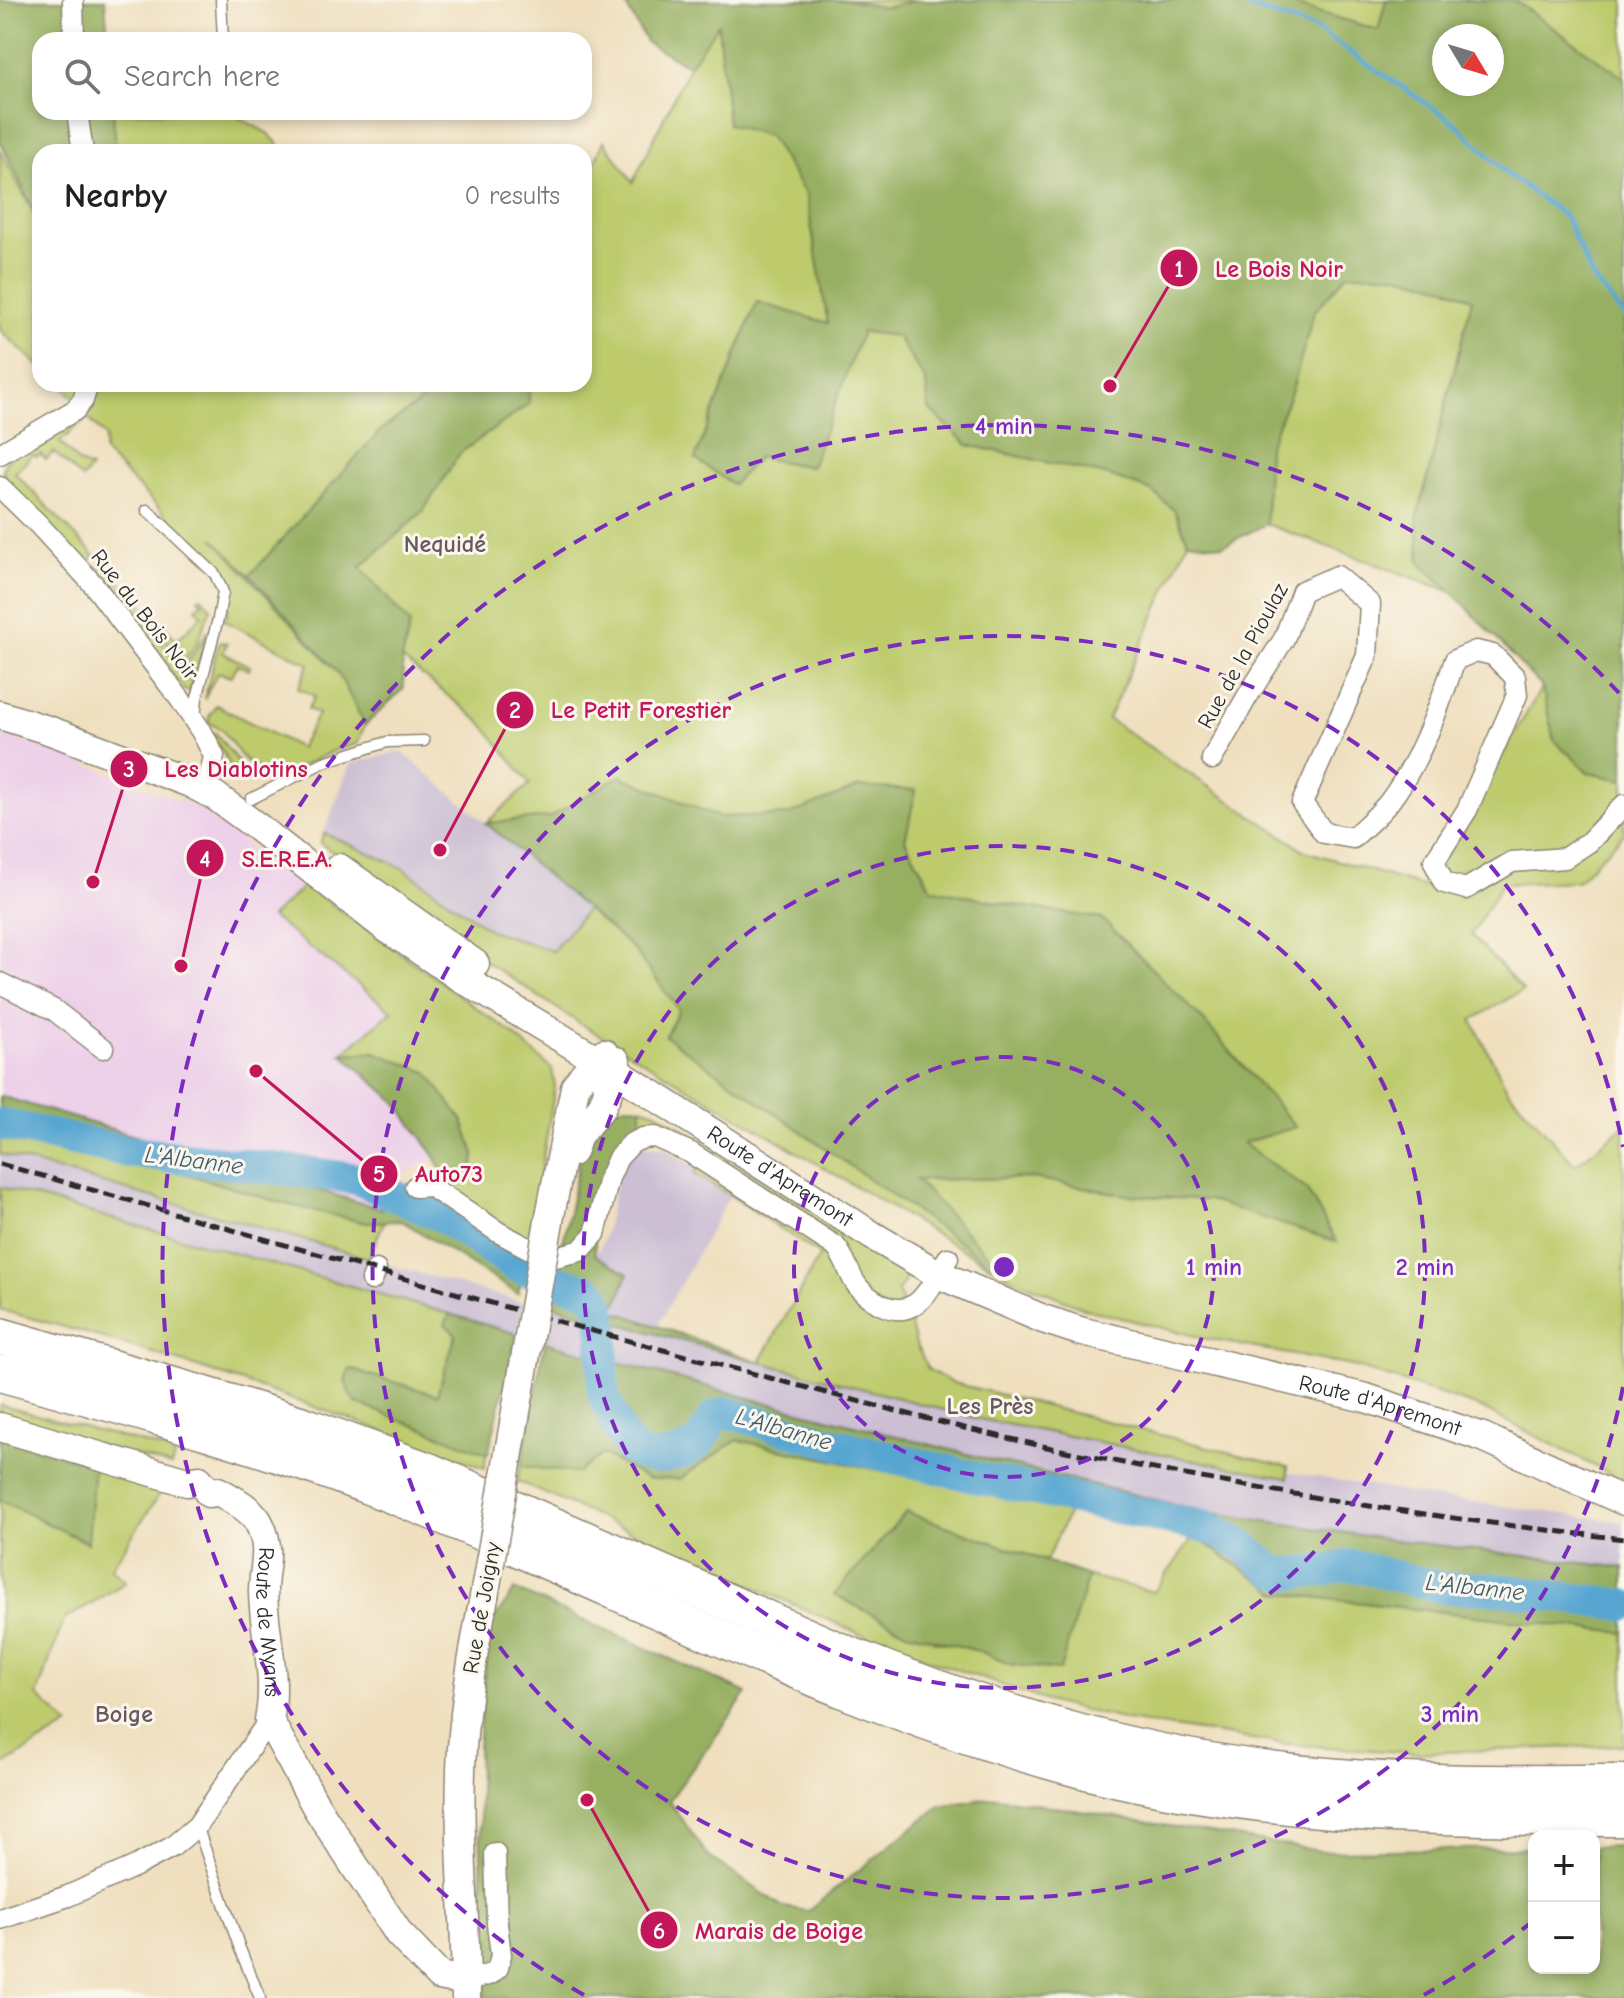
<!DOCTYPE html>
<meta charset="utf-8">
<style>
body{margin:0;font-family:"Comic Neue",sans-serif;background:#f6f6f6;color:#202124}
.controls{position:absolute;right:24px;bottom:24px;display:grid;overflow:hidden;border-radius:16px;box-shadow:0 4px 12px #0003}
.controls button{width:72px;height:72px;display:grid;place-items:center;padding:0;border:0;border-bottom:2px solid #e0e0e0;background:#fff;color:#202124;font:40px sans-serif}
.compass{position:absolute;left:1432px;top:24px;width:72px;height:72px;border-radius:50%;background:#fff;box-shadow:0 4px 12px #0003;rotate:128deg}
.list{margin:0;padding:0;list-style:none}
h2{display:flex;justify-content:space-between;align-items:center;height:104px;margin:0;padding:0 32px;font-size:34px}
h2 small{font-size:26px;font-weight:400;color:#757577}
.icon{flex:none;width:44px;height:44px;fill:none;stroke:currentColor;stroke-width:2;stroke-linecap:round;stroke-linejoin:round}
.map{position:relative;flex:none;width:1624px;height:1998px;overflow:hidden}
.search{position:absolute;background:#fff;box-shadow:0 4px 12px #0003;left:32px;top:32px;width:560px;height:88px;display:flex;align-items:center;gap:20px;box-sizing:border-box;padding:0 28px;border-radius:24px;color:#757577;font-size:30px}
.panel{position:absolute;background:#fff;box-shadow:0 4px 12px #0003;left:32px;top:144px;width:560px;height:248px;border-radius:24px}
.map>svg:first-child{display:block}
</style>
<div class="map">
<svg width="1624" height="1998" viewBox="0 0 1624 1998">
<rect width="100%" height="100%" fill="#fbf7ec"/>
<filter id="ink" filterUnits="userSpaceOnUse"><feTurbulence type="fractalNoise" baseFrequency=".0125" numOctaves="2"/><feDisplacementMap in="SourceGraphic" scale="16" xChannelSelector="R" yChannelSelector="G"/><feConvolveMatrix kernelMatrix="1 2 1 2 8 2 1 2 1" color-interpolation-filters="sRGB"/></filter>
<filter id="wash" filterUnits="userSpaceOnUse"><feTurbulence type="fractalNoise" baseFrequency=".006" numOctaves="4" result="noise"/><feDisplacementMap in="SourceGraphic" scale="32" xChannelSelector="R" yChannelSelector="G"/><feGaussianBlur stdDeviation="1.8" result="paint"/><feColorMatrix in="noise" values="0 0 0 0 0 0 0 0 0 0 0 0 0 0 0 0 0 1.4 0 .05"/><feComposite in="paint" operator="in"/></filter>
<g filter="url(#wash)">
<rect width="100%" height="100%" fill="#efdfbe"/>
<polygon fill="#edd1e9" points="0,733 76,759 119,778 192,805 305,885 271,917 392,1012 343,1054 396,1102 436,1158 392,1180 382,1209 0,1096"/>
<g fill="#ccbfd4">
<polygon points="401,751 587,909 553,951 490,930 401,867 324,833 350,764"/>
<polygon points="642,1146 663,1147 697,1168 694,1174 730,1195 657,1327 614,1312 595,1255 603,1242 615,1189 626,1158"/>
<polygon points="0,1154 524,1303 517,1334 0,1187"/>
<polygon points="551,1305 979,1419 1288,1478 1288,1472 1428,1496 1624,1522 1624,1568 1379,1538 1207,1512 994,1461 749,1398 545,1342"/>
</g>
<g fill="#bdcb6d" stroke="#747b4c" stroke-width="2">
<polygon points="849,0 916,0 885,8"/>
<polygon points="1277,0 1386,0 1379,30"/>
<polygon points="1514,0 1624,0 1624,78"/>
<polygon points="718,23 728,124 769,136 806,195 828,324 757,302 695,459 758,457 811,467 862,331 897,336 926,381 929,409 968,445 1106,475 1152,491 1175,511 1188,541 1108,719 1305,851 1425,887 1542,687 1554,740 1589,773 1624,780 1624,834 1577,881 1502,884 1471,935 1523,990 1472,1020 1507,1089 1575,1165 1624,1126 1624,1481 1479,1407 1357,1367 1203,1338 1089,1310 1009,1277 584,1026 442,933 320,843 324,833 401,867 490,930 546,949 553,951 587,909 633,949 680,1010 666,1035 1004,1273 915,1180 1033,1178 1126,1195 1208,1200 1336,1241 1306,1189 1242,1143 1295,1127 1102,919 985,900 931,888 905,840 913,801 859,787 788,815 719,817 620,777 550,817 486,823 530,784 482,723 402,659 410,624 360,568 423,511 460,453 529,404 529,384 584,384 584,186 604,141 633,182 689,66"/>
<polygon points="113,112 229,112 269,134 285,152 116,152"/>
<polygon points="0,150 40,225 40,367 0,330"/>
<polygon points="1347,274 1394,274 1446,287 1472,299 1417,519 1420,563 1452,592 1266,524 1268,447 1292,390 1314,311"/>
<path d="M59 384H446L381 430 250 575 213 538 338 673 365 725 357 744 335 750 269 782 257 767 250 765 242 757 222 730 209 723V717L216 705 300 748 318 714 308 709 315 696 298 688 309 664 225 621C231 595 233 588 216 566L104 452 105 436 87 417 60 442 79 463 91 468 82 479 54 452 46 460 40 454 37 457 33 454 15 473 95 556 85 566 7 482C2 474 2 468 7 460L84 406Z"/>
<polygon points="102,564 177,640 202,615 196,608 202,603 198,599 201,597 211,608 197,643 184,662 141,611 99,568"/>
<path d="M96 571C122 592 153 630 174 657 181 666 184 674 192 683L191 691H185L93 575Z"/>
<polygon points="208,631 194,679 186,670 186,666"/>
<polygon points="221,642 227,643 223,653 250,666 249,670 237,665 230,677 218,672 204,699 219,643"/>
<polygon points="216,733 242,767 235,774 212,734"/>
<polygon points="305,885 513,1034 552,1069 555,1086 529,1242 448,1188 469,1182 375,1052 342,1054 392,1011 271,917"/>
<polygon points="641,1107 657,1112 911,1271 898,1291 908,1316 917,1347 928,1369 950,1382 1288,1467 1288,1478 979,1419 760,1362 820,1255 730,1195 694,1174 697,1168 832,1235 661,1128 649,1124 641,1126"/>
<polygon points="0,1128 187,1174 278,1202 362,1222 384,1222 368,1258 0,1154"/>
<path d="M0 1187 450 1314 446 1324 456 1334 437 1395 350 1369 356 1403 486 1452 485 1468C325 1410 165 1351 0 1310Z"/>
<polygon points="0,1405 176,1452 171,1466 0,1417"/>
<polygon points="737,1440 1070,1510 1046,1561 906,1512 933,1641 956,1645 982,1652 1009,1664 1059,1670 1088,1576 1154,1592 1194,1536 1278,1593 1624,1633 1624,1745 1415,1753 1285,1744 1126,1720 1050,1702 878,1642 517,1481 521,1466 577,1473 602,1454 642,1476 680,1479"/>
<polygon points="94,1464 165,1486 111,1568 126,1582 64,1620 37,1695 69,1725 0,1767 0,1500 87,1543"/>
</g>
<g fill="#96af60" stroke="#606d46" stroke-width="2" fill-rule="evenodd">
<polygon points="0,0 105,0 108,40 40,40 40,112 113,112 116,152 40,152 40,223 0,141"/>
<path d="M623 0H849L885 8 916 0H1277L1378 30 1386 0H1514L1624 78V780L1589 773 1554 740 1542 687 1452 592 1420 563 1417 519 1472 299 1446 287 1394 274H1347L1314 312 1292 390 1268 447 1266 524 1223 546 1188 541 1175 511 1152 491 1106 475 968 445 929 409 926 381 897 336 862 332 811 467 758 457 733 485 695 459 757 302 828 323 806 195 769 136 728 124 718 25 689 66 647 43ZM1444 36H1492V84H1444Z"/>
<polygon points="446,384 529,384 529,404 460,453 423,511 360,567 410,624 402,659 404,688 365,725 338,673 250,575 381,430"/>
<polygon points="620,776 719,817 788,815 859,787 916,790 905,840 931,888 1000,903 1102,919 1202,1019 1296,1127 1243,1143 1306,1189 1337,1242 1208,1200 1126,1195 1033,1178 916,1180 1009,1277 665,1036 679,1010 633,949 486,823 550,817"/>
<polygon points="375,1052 427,1072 463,1121 475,1155 469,1182 448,1188 436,1158 396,1102 342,1054"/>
<polygon points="0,1096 382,1209 392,1180 446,1201 527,1254 518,1294 402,1221 362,1222 278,1202 187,1174 0,1128"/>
<polygon points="627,1105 641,1107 641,1126 620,1141 595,1207 595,1255 628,1274 614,1311 760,1362 551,1305 583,1141 613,1109"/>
<polygon points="450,1314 517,1334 488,1454 356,1403 349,1393 345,1379 350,1369 437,1395 456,1335 445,1324"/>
<polygon points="545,1342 749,1398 994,1461 1207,1512 1379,1538 1624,1568 1624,1633 1278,1593 1194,1536 737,1440 680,1479 648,1479 603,1454 577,1473 521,1466"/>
<polygon points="0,1438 94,1464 88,1543 0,1500"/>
<polygon points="906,1512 1088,1576 1060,1670 1009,1664 982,1652 907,1632 834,1595"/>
<polygon points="515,1590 747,1693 669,1801 708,1856 783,1907 808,1911 940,1806 996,1797 1320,1851 1534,1848 1534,1968 1594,1968 1594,1847 1624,1846 1624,1998 485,1998 478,1747 489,1626"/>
</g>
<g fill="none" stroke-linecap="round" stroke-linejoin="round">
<polyline stroke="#57a6d1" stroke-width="5" points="1228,0 1316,29 1455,123 1510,176 1565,216 1593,278 1624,316"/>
<polyline stroke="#57a6d1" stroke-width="32" points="0,1124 130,1152 264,1167 357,1179 443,1217 515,1266 592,1292 600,1306 603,1325 603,1393 618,1429 630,1449 644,1456 662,1458 682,1453 699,1443 715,1416 726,1412 840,1445 983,1479 1210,1528 1241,1544 1273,1571 1288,1574 1323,1571 1350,1565 1445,1588 1489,1588 1624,1605"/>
</g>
</g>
<g filter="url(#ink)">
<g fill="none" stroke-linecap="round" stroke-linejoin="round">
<g stroke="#8d8574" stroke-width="13">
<g id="lane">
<polyline points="221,0 223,40"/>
<polyline points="147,510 215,574 223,592 218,619 197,698 195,718"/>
<polyline points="251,799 324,762 387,742 424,741"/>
<polyline points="197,1826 240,1949 260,1998"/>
</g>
</g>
<g stroke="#8d8574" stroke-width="23">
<g id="street">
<polyline points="73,0 74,40"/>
<polyline points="77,112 83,152"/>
<polyline points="0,454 75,410 83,400 88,384"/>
<polyline points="0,487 39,525 93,584 180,699 203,734 214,756 210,776 203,790"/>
<path d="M1212 759 1247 697 1284 639 1302 591 1337 576 1370 604 1367 656 1302 803 1324 833 1353 838C1365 826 1379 815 1389 802 1421 760 1438 709 1455 660L1476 651 1493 655 1515 677 1517 695 1467 810 1434 862 1444 883 1466 889 1512 862 1565 858 1589 842 1624 805"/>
<polyline points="0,983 54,1010 103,1048"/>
<path d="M415 1187 430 1186 498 1232 528 1248 555 1257 580 1251 595 1234 609 1178 618 1158 632 1143 643 1138 655 1137 691 1153 835 1246C845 1257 848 1272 856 1284 862 1293 871 1299 880 1304 918 1323 931 1285 948 1258"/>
<polyline points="372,1280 376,1270"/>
<polyline points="0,1919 68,1896 136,1866 172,1847 197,1826 269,1720"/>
<polyline points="466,1981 491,1974 498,1968 501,1955 497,1924 495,1853"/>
</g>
</g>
<g stroke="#8d8574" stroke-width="31">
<g id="secondary">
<path id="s1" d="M0 715 51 731 190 783 215 796 256 826 385 927 455 974 606 1065 873 1236 938 1274 1043 1319 1083 1332 1366 1398 1483 1437 1624 1501"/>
<polyline points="339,868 475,964"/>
<polyline points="572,1152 578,1135 601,1108 608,1092 604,1053"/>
<polyline points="549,1221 575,1087 584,1074 616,1061"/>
<path id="s2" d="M0 1427 187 1482 199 1480 209 1493 218 1491C233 1500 253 1509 260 1525 272 1551 263 1566 263 1592 264 1635 278 1678 269 1720L317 1808 399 1934 439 1976 466 1981"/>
<path d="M466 1998C466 1915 457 1831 462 1748 465 1697 474 1647 484 1597"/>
</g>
</g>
<g stroke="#8d8574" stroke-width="39">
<g id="highway">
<path d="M0 1336 205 1395 303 1425 431 1472 842 1652C999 1716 1158 1762 1327 1776 1426 1785 1525 1783 1624 1783"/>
<path d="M0 1373C137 1410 275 1448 407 1501 636 1594 856 1714 1098 1774 1271 1816 1447 1819 1624 1818"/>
</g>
</g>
<use href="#lane" stroke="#fff" stroke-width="10"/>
<use href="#street" stroke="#fff" stroke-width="20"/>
<use href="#secondary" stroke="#fff" stroke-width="28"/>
<use href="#highway" stroke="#fff" stroke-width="36"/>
<path stroke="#2b2b2b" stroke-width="5" stroke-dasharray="12 6" stroke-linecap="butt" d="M0 1164C250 1234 500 1308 751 1373 854 1400 957 1428 1061 1450 1247 1490 1435 1518 1624 1539"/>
<g stroke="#8d8574" stroke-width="31" stroke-linecap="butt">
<polyline id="secondary-bridge" points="484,1597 549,1221"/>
</g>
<use href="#secondary-bridge" stroke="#fff" stroke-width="28"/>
</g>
</g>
<g fill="none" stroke="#7b2cbf" stroke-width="4" stroke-dasharray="14 10">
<circle cx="1004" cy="1267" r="210"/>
<circle cx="1004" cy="1267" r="421"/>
<path d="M1623 1387A631 631 0 1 1 1623 1147"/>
<path d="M1533 1921A841 841 0 0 1 1424 1995M584 1995A841 841 0 1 1 1619 693"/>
</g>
<g text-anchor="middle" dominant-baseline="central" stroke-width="6" stroke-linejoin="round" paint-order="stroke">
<g font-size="22" fill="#2b2b2b" stroke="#fbf7ec">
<text transform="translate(145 615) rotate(52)">Rue du Bois Noir</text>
<text transform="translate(1243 656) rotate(-61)">Rue de la Pioulaz</text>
<text stroke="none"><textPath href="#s1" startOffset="912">Route d'Apremont</textPath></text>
<text stroke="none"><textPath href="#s1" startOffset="1560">Route d'Apremont</textPath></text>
<text transform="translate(482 1608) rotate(-80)">Rue de Joigny</text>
<text stroke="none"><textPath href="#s2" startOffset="386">Route de Myans</textPath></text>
</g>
<g font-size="24" font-weight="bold" fill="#685861" stroke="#fbf7ec">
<text x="445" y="544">Nequidé</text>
<text x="990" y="1406">Les Près</text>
<text x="124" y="1714">Boige</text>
</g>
<g font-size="24" font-style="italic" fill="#3d5c6d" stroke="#fbf7ec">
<text transform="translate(194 1160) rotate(7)">L'Albanne</text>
<text transform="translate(784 1429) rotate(16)">L'Albanne</text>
<text transform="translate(1475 1587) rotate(6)">L'Albanne</text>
</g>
</g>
<circle cx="1004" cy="1267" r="12" fill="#7b2cbf" stroke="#fbf7ec" stroke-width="4"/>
<g font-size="24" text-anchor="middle" font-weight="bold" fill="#7b2cbf" stroke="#fbf7ec" stroke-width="6" stroke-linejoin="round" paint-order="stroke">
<text x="1004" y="434">4 min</text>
<text x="1214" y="1275">1 min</text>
<text x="1425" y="1275">2 min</text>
<text x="1450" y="1722">3 min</text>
</g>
<path fill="none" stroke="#c2185b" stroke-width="3" d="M1110 386L1179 268M440 850L515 710M93 882L129 769M181 966L205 858M256 1071L379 1174M587 1800L659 1930"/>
<g fill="#c2185b" stroke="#fbf7ec" stroke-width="3">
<circle cx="1110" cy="386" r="8"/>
<circle cx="440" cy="850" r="8"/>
<circle cx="93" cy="882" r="8"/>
<circle cx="181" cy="966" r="8"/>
<circle cx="256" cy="1071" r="8"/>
<circle cx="587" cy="1800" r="8"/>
<circle cx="1179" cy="268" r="20"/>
<circle cx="515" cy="710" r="20"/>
<circle cx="129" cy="769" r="20"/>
<circle cx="205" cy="858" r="20"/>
<circle cx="379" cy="1174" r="20"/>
<circle cx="659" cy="1930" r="20"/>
</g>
<g font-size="24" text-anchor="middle" font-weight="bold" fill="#fff">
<text x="1179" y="277">1</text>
<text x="515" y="718">2</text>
<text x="129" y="777">3</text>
<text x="205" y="867">4</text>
<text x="379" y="1182">5</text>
<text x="659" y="1939">6</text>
</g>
<g font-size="24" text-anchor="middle" font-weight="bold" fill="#c2185b" stroke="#fbf7ec" stroke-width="6" stroke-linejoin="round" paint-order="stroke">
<text x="1279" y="277">Le Bois Noir</text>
<text x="641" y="718">Le Petit Forestier</text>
<text x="236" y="777">Les Diablotins</text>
<text x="287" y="867">S.E.R.E.A.</text>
<text x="449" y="1182">Auto73</text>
<text x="779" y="1939">Marais de Boige</text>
</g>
</svg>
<div class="controls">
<button>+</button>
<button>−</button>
</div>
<svg class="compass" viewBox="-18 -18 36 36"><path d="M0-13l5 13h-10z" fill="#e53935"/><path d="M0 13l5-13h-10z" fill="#757577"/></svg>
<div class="search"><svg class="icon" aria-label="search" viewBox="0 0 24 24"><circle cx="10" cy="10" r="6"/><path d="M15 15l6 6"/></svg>Search here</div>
<section class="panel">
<h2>Nearby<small>0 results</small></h2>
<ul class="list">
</ul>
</section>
</div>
